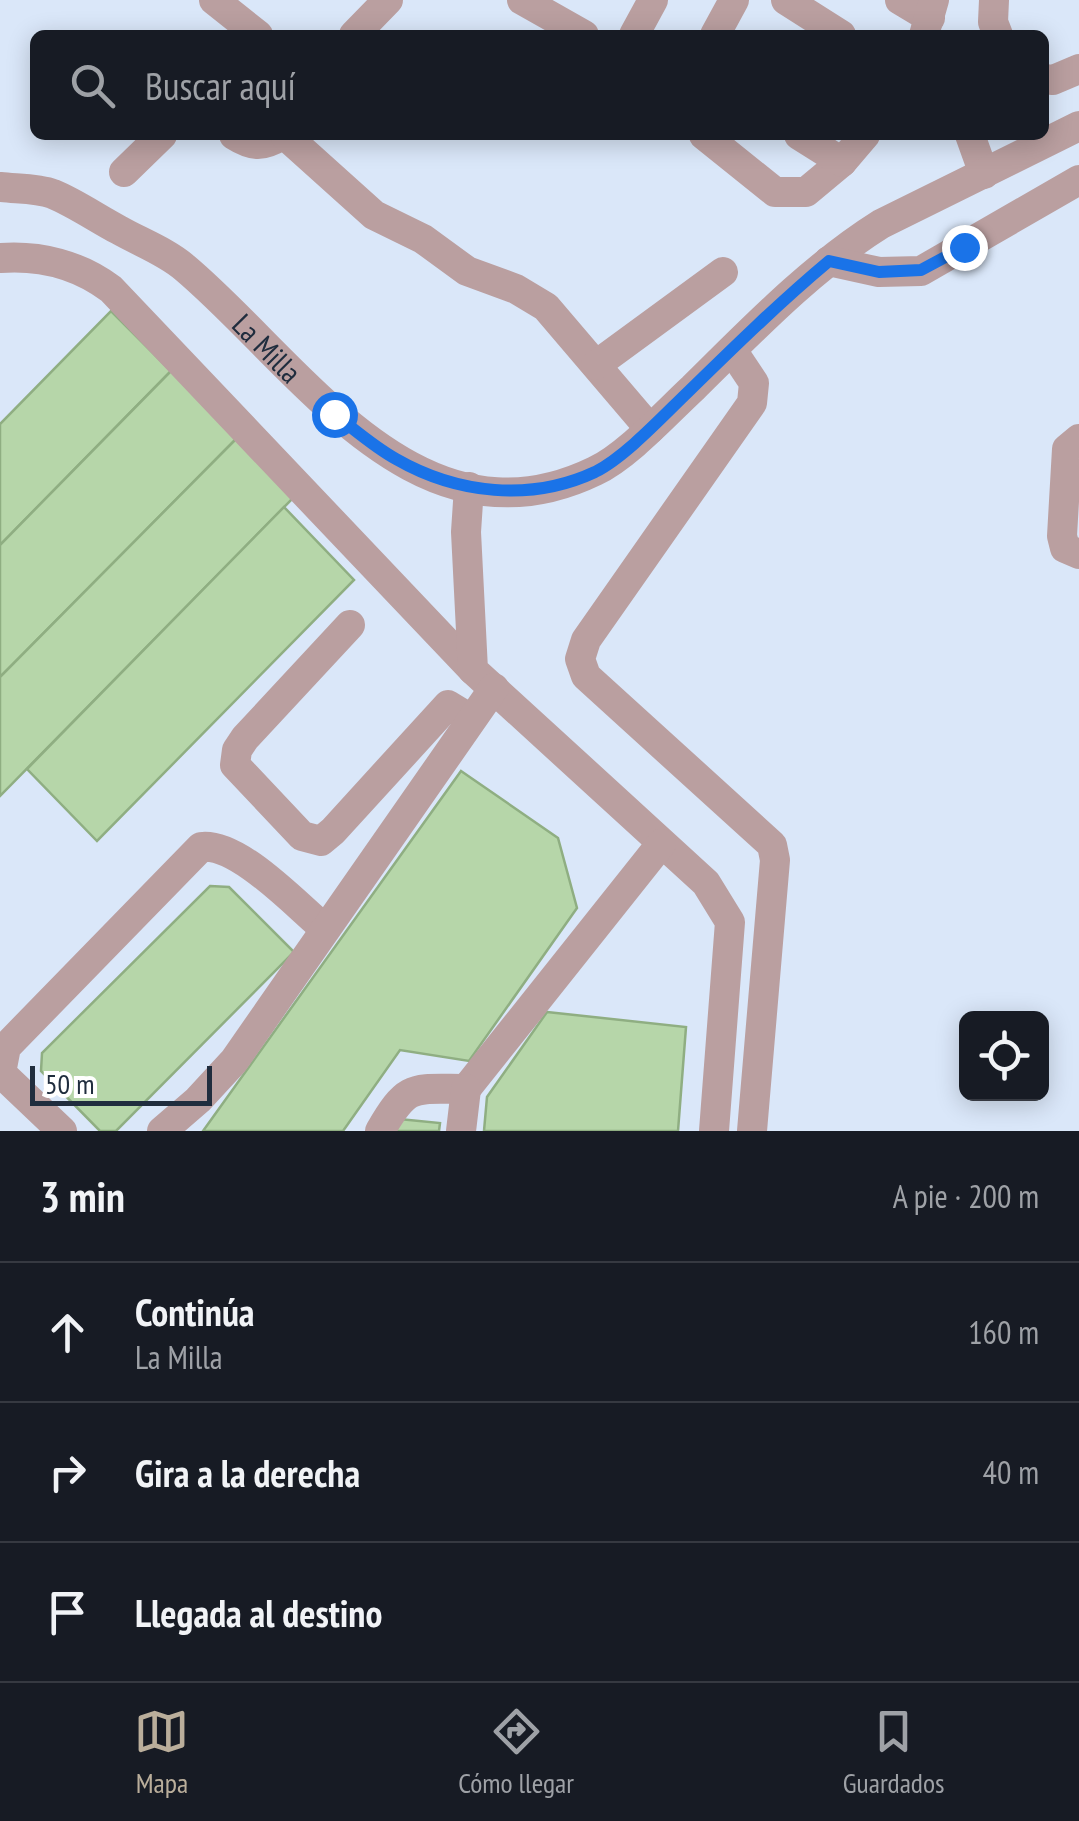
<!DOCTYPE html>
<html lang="es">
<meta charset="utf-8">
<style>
body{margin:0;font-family:"PT Sans Narrow",sans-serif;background:#20242c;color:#f1f3f6}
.controls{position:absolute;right:30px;bottom:30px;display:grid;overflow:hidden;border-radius:15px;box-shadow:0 5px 25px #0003}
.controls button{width:90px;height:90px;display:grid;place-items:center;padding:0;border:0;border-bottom:2px solid #363941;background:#171b24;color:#f1f3f6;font:50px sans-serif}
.scale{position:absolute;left:30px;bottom:25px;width:182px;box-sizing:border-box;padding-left:10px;border:5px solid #202d3e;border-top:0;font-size:28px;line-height:35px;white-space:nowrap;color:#202d3e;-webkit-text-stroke:8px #fff;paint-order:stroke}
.stop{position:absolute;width:30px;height:30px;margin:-22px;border:8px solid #1a73e8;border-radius:50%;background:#fff}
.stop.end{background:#1a73e8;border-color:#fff;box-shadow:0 2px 10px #0008}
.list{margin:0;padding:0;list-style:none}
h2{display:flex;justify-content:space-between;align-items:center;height:130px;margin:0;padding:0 40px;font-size:42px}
h2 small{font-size:32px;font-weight:400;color:#9ea1a6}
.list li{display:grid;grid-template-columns:65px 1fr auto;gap:30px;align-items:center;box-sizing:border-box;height:140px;padding:0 40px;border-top:2px solid #363941}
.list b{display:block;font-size:38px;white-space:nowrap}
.list p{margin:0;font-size:32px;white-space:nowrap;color:#9ea1a6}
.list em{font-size:32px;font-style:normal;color:#9ea1a6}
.icon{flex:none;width:55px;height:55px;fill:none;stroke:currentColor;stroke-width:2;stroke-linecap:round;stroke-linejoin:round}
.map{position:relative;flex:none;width:1079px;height:1131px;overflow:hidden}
.search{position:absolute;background:#171b24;box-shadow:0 5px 25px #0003;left:30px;right:30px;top:30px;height:110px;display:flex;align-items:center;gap:25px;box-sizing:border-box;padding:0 35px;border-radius:15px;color:#9ea1a6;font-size:38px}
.sheet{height:550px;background:#171b24}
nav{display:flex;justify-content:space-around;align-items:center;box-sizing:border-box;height:140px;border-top:2px solid #363941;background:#171b24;font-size:28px;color:#9ea1a6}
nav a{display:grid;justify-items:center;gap:5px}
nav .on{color:#baae9b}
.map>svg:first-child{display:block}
</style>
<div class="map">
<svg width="1079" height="1131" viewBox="0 0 1079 1131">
<rect width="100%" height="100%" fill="#dae7f9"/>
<g fill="#b6d6a9" stroke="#8fae82" stroke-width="2.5">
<polygon points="111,311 171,371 0,545 0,424"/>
<polygon points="171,371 238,437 0,677 0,545"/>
<polygon points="238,437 296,495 0,796 0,677"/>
<polygon points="284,507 354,580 97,841 27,769"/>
<polygon points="461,771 558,838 577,908 469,1061 400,1050 343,1131 203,1131"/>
<polygon points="210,886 229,887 294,952 116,1131 100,1131 41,1071 42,1053"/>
<polygon points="547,1012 686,1027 678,1131 484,1131 487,1097"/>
<polygon points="399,1119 440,1123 439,1131 393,1131"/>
</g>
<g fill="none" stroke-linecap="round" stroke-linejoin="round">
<g stroke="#ba9fa0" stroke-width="30">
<polyline points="214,0 258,35"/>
<polyline points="522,0 584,35"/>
<polyline points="786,0 841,35"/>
<polyline points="900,0 930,18"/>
<polyline points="994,0 993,22 998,35"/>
<polyline points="354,35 388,0"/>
<polyline points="634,35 653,0"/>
<polyline points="715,35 734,0"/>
<polyline points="924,35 934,0"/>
<polyline points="1044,79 1053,80 1079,69"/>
<path d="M234 135C253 147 263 147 282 135"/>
<polyline points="285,135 374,215 423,239 467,271 516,289 546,307 650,429"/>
<polyline points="704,135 775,192 806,192 842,162 865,135"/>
<polyline points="799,135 842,162"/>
<polyline points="970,135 984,174"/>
<polyline points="124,172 162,135"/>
<path id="s1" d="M0 187C16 189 37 188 53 194 75 203 98 219 119 230 140 242 167 252 185 268 299 364 418 557 595 471 627 456 666 413 693 388 752 330 811 268 881 224L1079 126"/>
<path d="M0 258C40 255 79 265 111 289L473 670"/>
<polyline points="829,261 879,272 921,271 1079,180"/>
<polyline points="732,350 754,383 752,403 586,640 580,659 586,676 772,845 775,860 752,1131"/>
<polyline points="596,365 723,272"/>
<polyline points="1079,439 1067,449 1062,536 1065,548 1079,554"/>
<polyline points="469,487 466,532 473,670 706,883 730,922 714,1131"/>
<polyline points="350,625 245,738 237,750 235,765 302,836 321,841 333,831 448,705 471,719"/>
<path d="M62 1131 1 1073 6 1047 201 847C238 842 296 905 325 929"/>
<polyline points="162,1131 198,1100 234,1061 494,688"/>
<path d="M380 1131C408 1083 412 1089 466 1089L661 844"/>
<polyline points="461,1131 466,1089"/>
</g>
</g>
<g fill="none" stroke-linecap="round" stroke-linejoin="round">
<path stroke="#1a73e8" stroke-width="12" d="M334 414C354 429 374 447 396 459 457 494 531 502 595 472 625 457 663 416 688 392 734 347 780 302 829 261L879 272 921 270 964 247"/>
</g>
<g text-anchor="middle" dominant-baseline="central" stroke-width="8" stroke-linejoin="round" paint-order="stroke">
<g font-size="30" fill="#202d3e" stroke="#fff">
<text stroke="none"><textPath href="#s1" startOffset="320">La Milla</textPath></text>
</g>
</g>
</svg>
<div class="controls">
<button><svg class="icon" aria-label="locate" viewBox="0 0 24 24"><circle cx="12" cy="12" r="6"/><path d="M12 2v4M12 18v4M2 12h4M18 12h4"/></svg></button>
</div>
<div class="scale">50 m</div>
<div class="stop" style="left:334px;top:414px"></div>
<div class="stop end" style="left:964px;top:247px"></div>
<div class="search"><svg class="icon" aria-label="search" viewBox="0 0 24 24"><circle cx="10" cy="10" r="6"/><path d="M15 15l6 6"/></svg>Buscar aquí</div>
</div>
<section class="sheet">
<h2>3 min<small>A pie · 200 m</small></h2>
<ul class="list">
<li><svg class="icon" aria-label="ahead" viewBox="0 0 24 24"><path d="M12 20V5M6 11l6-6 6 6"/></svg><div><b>Continúa</b><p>La Milla</p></div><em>160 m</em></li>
<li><svg class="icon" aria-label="right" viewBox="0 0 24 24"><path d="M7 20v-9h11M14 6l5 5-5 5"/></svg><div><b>Gira a la derecha</b></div><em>40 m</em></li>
<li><svg class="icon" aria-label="arrive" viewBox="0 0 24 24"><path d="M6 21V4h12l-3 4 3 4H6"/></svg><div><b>Llegada al destino</b></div></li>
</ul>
</section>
<nav>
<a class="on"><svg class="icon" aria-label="map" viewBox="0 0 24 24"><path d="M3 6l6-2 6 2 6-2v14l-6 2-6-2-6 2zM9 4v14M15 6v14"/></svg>Mapa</a>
<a><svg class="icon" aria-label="directions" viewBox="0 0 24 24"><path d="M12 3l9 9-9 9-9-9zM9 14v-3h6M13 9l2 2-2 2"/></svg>Cómo llegar</a>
<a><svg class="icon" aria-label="saved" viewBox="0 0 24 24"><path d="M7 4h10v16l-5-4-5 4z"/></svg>Guardados</a>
</nav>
